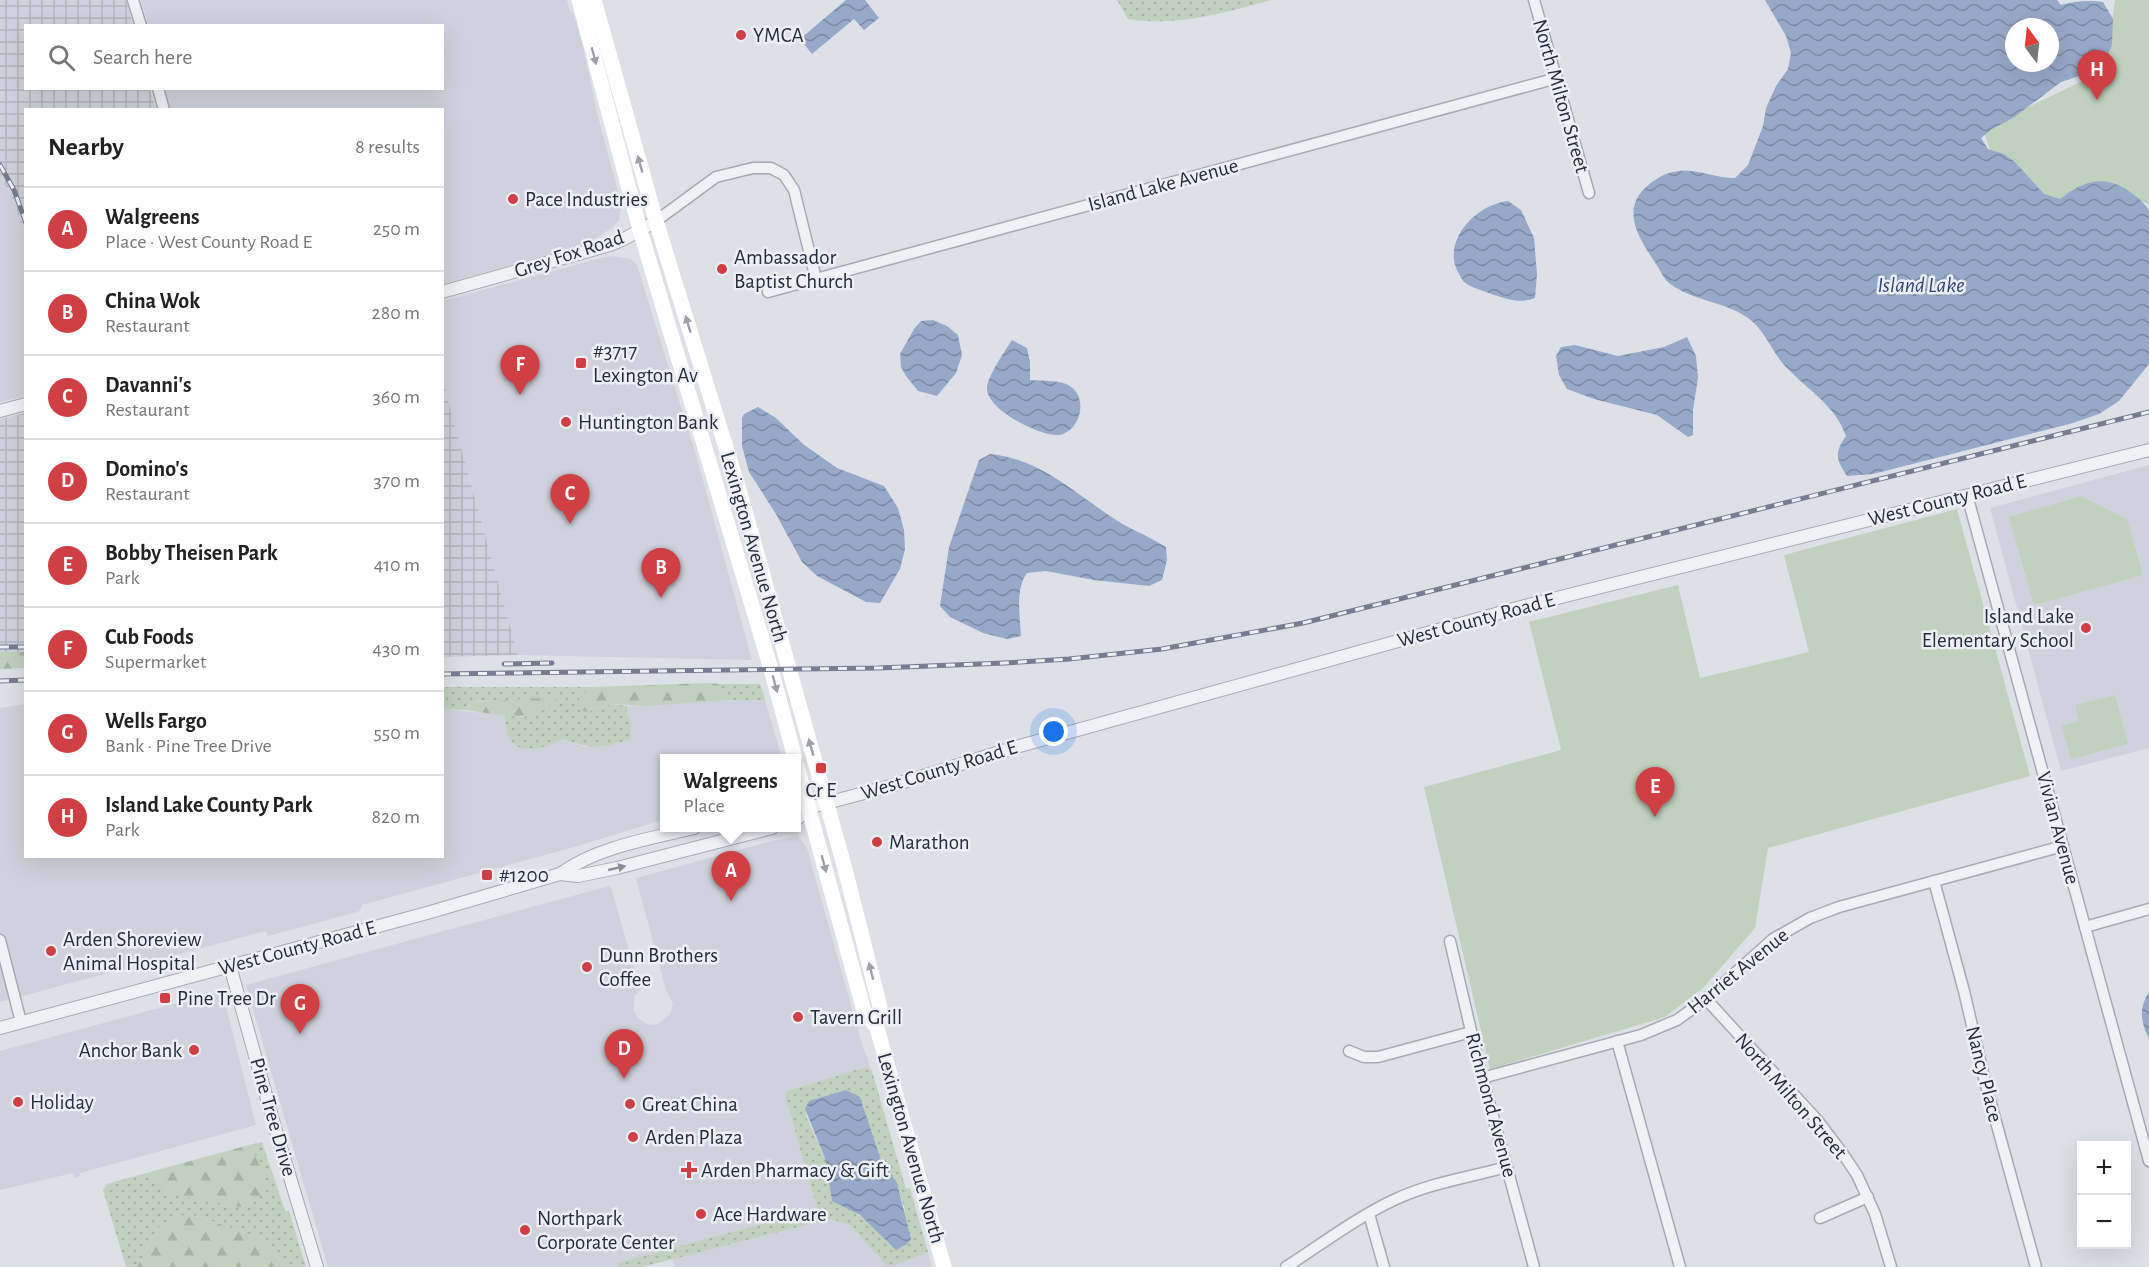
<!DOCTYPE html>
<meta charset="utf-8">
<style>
body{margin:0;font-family:"Alegreya Sans",sans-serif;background:#f2f2f2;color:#222}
.controls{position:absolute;right:18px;bottom:18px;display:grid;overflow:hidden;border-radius:0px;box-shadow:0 6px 24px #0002}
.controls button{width:54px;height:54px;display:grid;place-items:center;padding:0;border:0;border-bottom:2px solid #e0e0e0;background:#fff;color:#222;font:30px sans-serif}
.compass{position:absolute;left:2005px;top:18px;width:54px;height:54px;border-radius:50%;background:#fff;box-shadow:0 6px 24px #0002;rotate:345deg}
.you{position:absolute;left:1054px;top:732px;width:21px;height:21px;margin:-15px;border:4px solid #fff;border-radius:50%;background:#1a73e8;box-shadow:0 0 0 9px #1a73e833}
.badge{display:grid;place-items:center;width:39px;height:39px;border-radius:50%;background:#cf3f43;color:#fff;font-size:20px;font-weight:700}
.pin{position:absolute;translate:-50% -50px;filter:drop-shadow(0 2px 3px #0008)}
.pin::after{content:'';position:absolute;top:32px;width:21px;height:18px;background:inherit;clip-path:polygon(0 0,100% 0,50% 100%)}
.popup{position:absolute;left:660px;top:754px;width:141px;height:78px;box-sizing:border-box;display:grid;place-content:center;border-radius:0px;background:#fff;filter:drop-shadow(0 2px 4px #0005);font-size:20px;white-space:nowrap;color:#767676}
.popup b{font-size:22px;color:#222}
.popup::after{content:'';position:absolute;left:50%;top:100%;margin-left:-12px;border:12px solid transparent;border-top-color:#fff}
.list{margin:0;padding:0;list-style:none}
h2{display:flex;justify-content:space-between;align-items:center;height:78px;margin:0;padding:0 24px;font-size:26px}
h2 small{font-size:20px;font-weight:400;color:#767676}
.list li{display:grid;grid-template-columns:39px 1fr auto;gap:18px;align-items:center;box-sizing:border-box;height:84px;padding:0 24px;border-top:2px solid #e0e0e0}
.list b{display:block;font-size:22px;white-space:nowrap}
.list p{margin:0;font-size:20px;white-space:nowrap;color:#767676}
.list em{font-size:20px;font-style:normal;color:#767676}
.icon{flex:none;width:33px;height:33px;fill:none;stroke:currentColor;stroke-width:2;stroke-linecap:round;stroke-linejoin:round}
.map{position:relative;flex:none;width:2149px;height:1267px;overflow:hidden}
.search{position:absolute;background:#fff;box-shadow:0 6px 24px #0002;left:24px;top:24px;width:420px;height:66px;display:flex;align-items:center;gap:15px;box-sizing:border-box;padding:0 21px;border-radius:0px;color:#767676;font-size:22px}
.panel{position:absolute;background:#fff;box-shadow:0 6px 24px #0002;left:24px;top:108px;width:420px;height:750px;border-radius:0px}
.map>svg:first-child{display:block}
</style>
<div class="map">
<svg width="2149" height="1267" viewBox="0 0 2149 1267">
<defs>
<pattern id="industrial-grid" width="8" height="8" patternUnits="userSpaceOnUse" patternTransform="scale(1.5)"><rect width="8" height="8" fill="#cfd2dc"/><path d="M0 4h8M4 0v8" fill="none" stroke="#b2b4be"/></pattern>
<pattern id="grass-dots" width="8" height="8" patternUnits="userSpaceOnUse" patternTransform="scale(1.5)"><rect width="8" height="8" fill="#c0d1be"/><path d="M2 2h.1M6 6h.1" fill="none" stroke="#a5b4a4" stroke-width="1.8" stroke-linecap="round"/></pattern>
<pattern id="forest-firs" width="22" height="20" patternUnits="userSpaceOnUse" patternTransform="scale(1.5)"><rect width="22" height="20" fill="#c0d1be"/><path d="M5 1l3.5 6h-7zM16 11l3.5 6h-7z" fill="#a5b4a4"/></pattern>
<pattern id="water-waves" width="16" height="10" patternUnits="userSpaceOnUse" patternTransform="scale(1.5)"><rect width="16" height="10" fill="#97a9c8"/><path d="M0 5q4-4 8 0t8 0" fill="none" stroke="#7b8aa4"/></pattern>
</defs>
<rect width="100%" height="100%" fill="#dde0e7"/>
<g fill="#cfd2dc">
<polygon points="141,0 567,0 570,11 574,15 584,49 597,113 618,191 621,208 619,220 612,228 586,244 443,284 442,110 171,109 165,89 442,88 442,26 148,25"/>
<polygon points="0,174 16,206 26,239 25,396 0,402"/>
<polygon points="612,256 631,259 637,265 699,465 752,660 518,655 443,382 442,301 601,258"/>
<polygon points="2149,465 2149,748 2061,771 1990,508"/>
<polygon points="729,700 765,700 782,758 665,758 665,819 578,846 362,905 360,911 324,921 268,936 265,931 0,1002 0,708 25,704 26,856 442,856 443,709 504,715 507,732 560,740 562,739 586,747 626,713 628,706"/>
<polygon points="798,836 807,848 812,866 862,1044 872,1071 867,1068 856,1070 786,1091 785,1095 817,1209 617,1263 618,1267 328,1267 246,985 609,886 612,890 640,990 634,997 634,1011 639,1019 645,1023 651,1025 658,1024 670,1014 673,1004 666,990 636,878 768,842"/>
<polygon points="222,991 256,1125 80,1173 80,1176 74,1178 73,1173 0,1190 0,1051"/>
<polygon points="830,1219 850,1225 887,1266 893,1266 928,1252 932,1267 674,1267 672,1259"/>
</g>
<g fill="url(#industrial-grid)">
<polygon points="0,0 126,0 133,25 26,26 26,88 150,89 156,109 26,110 25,239 16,206 0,174"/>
<polygon points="443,382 518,655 443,657"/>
<polygon points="25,413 25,652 0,652 0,419"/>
</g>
<g fill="url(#grass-dots)" fill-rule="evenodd">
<path d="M1117 0H1271C1224 13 1177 27 1128 19Z"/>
<polygon points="719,684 760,684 765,700 729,700 718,693"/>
<path d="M443 687H590L588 691 585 712 613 704 628 706 626 713 631 722V739C599 749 593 749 562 739 550 746 524 756 512 742 506 735 506 723 504 715L524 717 556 697 530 700 478 701 469 705 465 710 443 709Z"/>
<path d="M867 1068 872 1071 906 1189 910 1188 928 1252 893 1266H887L850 1225 830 1219 642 1267H618L617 1263 817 1209 785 1095 786 1091 856 1070ZM860 1097 881 1160 897 1184 905 1210 889 1244C871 1223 858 1212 832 1201L825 1158 806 1116V1105Z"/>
<polygon points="262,1142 285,1211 289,1211 306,1267 283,1267 269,1241 197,1216 160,1225 137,1267 126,1267 103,1190 107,1184 150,1172 170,1191 241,1207 256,1200 254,1151 245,1146"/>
</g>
<g fill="url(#forest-firs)">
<polygon points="0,652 25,652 25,668 0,669"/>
<polygon points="709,683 719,684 718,693 729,700 647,706 613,704 585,712 579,708 579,695 588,691 590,687"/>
<path d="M557 697C537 728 495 713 465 710L473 702Z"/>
<polygon points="245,1146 254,1151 269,1188 256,1200 241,1207 180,1196 170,1191 150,1172"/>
<polygon points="186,1214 197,1216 269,1241 283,1267 137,1267 160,1225"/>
</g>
<g fill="#c0d1be">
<polygon points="2115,0 2149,0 2149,204 2101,187 2055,206 1994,161 1983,129 2105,70"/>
<polygon points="2081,496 2127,519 2143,575 2034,605 2009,517"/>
<polygon points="1957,509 2030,776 1768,848 1755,928 1703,988 1665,1017 1490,1069 1424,787 1561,750 1529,622 1678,585 1700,678 1809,652 1784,555"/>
<polygon points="2115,695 2128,744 2071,759 2062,726 2079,721 2075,705"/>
</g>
<g fill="url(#water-waves)" fill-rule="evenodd">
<polygon points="846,0 865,0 879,18 864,30 854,19 812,54 800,39"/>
<path d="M1765 0H2057L2061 5C2075 1 2088 0 2103 2L2113 19 2112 45 2106 58 2094 71 2061 82 2013 118 1992 129 1981 138 1988 149 2004 154 2015 162 2044 194 2060 199C2085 179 2106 174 2133 194 2140 200 2145 203 2149 211V364L2119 401 2099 414 2073 423 1873 474 1847 476C1836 459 1834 453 1846 436 1835 405 1809 391 1787 368 1772 353 1766 331 1748 318 1724 301 1692 301 1669 283 1663 278 1661 271 1656 264 1641 241 1620 212 1645 188 1652 181 1663 174 1673 172 1695 167 1714 178 1735 178L1748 165 1763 126 1766 108 1776 86 1788 69 1791 53 1786 36ZM2014 27H2050V63H2014Z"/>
<path d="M1508 201 1521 210 1534 238 1537 274 1535 298C1520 304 1508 299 1494 295 1485 291 1471 288 1464 282 1463 281 1459 274 1459 274 1440 242 1476 204 1508 201Z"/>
<polygon points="933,320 947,326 958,335 962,355 956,373 937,396 918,391 906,376 901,367 900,354 914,329 921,321"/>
<polygon points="1687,337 1696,356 1698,378 1693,410 1693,435 1688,437 1657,415 1594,399 1567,389 1559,375 1556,356 1561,347 1575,345 1618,356 1664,347"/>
<path d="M1012 340 1027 348 1030 362V380C1041 381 1056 380 1066 384 1088 393 1083 426 1063 434 1048 441 986 411 987 388 987 377 1005 351 1012 340Z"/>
<polygon points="758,407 776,418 803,444 837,468 884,486 898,508 904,530 905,549 900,569 880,603 866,602 817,576 802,562 776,514 749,472 742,446 742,418 744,414"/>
<path d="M990 454C1043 459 1077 496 1121 523 1136 532 1152 538 1166 547L1167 560 1162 580 1149 586 1094 580 1046 571 1027 573C1015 589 1020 617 1021 636L1007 639 983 633 950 617 940 606 949 547 979 460Z"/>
<path d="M2149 992V1039C2141 1022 2138 1009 2149 992Z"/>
<polygon points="846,1090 860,1097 881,1160 897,1183 911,1239 907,1244 896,1250 860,1215 832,1201 825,1158 805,1109 809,1101"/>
</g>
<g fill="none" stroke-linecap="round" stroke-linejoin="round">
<g stroke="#a6aab4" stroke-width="13">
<g id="minor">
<polyline points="133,0 141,26"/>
<polyline points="1534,0 1589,193"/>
<polyline points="158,88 164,110"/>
<polyline points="656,221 716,177 753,168 771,168 784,175 794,190 816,279"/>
<polyline points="768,292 1557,78"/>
<polyline points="1967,495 2149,1161"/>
<polyline points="1934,881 1964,991 1985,1082 2036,1267"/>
<polyline points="2085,927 2149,909"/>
<polyline points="0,940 21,1022"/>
<polyline points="1450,941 1479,1065 1534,1267"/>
<polyline points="1706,999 1818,1121 1843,1154 1857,1175 1875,1214 1891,1267"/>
<polyline points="1617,1041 1680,1267"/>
<polyline points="1349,1051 1364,1057 1378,1057 1471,1032"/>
<polyline points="1482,1078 1641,1035 1677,1020 1706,999 1773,939 1810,918 1839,907 2063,846"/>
<polyline points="1369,1214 1384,1267"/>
<polyline points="1820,1218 1868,1197"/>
<path d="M1286 1267C1322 1244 1357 1217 1396 1199 1430 1183 1470 1177 1507 1167"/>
</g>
</g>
<g stroke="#a6aab4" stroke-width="14">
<g id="tertiary">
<polyline points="442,292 610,245 624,239 656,221"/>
<polyline points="0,411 26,404"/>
<polyline points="797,819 808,808 894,785 1016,747 1521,607 2149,450"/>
<polyline points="560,874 578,876 617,868 772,828"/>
<polyline points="230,966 276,1131 317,1267"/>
<path d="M0 1028 427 913 560 874C597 847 649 839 694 828"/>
</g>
</g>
<use href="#minor" stroke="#f0f1f5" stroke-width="10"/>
<use href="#tertiary" stroke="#f0f1f5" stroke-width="12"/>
<g stroke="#fff" stroke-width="15">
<polyline points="579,0 640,230 771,669 795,758"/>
<polyline points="594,0 656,221 740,493 845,869 880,1007 877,1028"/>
<polyline points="797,766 864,1011 877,1028 944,1267"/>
</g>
<g stroke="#767d91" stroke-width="5">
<g id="rail">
<polyline points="0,165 14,190 26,223"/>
<polyline points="0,647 26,647"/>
<polyline points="504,664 552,663"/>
<polyline points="442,674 878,668 1004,663 1069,659 1162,649 1303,623 2149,412"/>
<polyline points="0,681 26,680"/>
</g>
</g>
<use href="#rail" stroke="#eceff5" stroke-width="3" stroke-dasharray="9" stroke-linecap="butt"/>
</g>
<defs><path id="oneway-solid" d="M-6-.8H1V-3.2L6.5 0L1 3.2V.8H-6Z" transform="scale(1.5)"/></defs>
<g fill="#9da0a8">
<use href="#oneway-solid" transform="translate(594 56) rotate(75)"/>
<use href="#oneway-solid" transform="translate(640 164) rotate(-106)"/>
<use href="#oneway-solid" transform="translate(688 324) rotate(-107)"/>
<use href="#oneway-solid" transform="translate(775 684) rotate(75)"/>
<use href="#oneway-solid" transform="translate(811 747) rotate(-106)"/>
<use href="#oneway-solid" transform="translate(824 864) rotate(75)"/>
<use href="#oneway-solid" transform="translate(871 971) rotate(-104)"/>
</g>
<use fill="#8b8e9a" href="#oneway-solid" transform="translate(617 868) rotate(-13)"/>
<g fill="#cf3f43" stroke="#eceff5" stroke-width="2">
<circle cx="741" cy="35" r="6"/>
<circle cx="513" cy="199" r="6"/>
<circle cx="722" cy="269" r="6"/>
<rect x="575" y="357" width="12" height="12" rx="3"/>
<circle cx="566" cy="422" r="6"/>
<circle cx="2086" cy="628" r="6"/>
<rect x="815" y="762" width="12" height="12" rx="3"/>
<circle cx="877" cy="842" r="6"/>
<rect x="481" y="869" width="12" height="12" rx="3"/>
<circle cx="51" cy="951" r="6"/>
<circle cx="587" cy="967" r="6"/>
<rect x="159" y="992" width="12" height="12" rx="3"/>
<circle cx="798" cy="1017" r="6"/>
<circle cx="194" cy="1050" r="6"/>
<circle cx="18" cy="1102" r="6"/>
<circle cx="630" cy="1104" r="6"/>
<circle cx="633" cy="1137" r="6"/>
<path d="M686 1161h6v6h6v6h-6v6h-6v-6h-6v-6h6z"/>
<circle cx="701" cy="1214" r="6"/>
<circle cx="525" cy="1230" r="6"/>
</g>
<g text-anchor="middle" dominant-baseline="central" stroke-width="5" stroke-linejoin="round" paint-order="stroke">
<g font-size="21" fill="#262c3e" stroke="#eceff5" text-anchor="start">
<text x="753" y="35">YMCA</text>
<text x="525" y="199">Pace Industries</text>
<text x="734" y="257">Ambassador<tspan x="734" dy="24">Baptist Church</tspan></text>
<text x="593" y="351">#3717<tspan x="593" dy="24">Lexington Av</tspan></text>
<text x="578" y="422">Huntington Bank</text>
<text x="2074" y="616" text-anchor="end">Island Lake<tspan x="2074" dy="24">Elementary School</tspan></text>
<text x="821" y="790" text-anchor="middle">Cr E</text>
<text x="889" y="842">Marathon</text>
<text x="499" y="875">#1200</text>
<text x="63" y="939">Arden Shoreview<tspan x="63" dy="24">Animal Hospital</tspan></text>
<text x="599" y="955">Dunn Brothers<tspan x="599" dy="24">Coffee</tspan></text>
<text x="177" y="998">Pine Tree Dr</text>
<text x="810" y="1017">Tavern Grill</text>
<text x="182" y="1050" text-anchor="end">Anchor Bank</text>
<text x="30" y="1102">Holiday</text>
<text x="642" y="1104">Great China</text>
<text x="645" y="1137">Arden Plaza</text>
<text x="701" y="1170">Arden Pharmacy &amp; Gift</text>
<text x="713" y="1214">Ace Hardware</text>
<text x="537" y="1218">Northpark<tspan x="537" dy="24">Corporate Center</tspan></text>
</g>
<g font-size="21" fill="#262c3e" stroke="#eceff5">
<text transform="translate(1561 96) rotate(74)">North Milton Street</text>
<text transform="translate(1163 185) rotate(-15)">Island Lake Avenue</text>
<text transform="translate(569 254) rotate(-18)">Grey Fox Road</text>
<text transform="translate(1947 500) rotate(-14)">West County Road E</text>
<text transform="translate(754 547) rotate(74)">Lexington Avenue North</text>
<text transform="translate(1476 620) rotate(-15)">West County Road E</text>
<text transform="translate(939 770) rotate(-17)">West County Road E</text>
<text transform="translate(2058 828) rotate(75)">Vivian Avenue</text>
<text transform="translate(297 948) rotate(-15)">West County Road E</text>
<text transform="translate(1738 971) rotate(-39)">Harriet Avenue</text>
<text transform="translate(1984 1074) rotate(76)">Nancy Place</text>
<text transform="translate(1791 1096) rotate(49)">North Milton Street</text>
<text transform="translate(1491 1105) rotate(75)">Richmond Avenue</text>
<text transform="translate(273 1117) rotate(74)">Pine Tree Drive</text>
<text transform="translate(911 1148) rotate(74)">Lexington Avenue North</text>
</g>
<g font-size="22" font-style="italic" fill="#304672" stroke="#eceff5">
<text x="1921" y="285">Island Lake</text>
</g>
</g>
</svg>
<div class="controls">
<button>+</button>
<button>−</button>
</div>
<svg class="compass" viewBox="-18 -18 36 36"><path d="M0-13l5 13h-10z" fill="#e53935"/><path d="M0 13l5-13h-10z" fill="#767676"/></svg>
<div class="you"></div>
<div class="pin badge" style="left:731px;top:901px">A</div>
<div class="popup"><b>Walgreens</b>Place</div>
<div class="pin badge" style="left:661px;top:598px">B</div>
<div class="pin badge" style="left:570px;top:524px">C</div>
<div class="pin badge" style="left:624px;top:1079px">D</div>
<div class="pin badge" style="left:1655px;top:817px">E</div>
<div class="pin badge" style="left:520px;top:395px">F</div>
<div class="pin badge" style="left:300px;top:1034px">G</div>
<div class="pin badge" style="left:2097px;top:100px">H</div>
<div class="search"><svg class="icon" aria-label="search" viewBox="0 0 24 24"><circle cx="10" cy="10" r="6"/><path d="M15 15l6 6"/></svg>Search here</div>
<section class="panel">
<h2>Nearby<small>8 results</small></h2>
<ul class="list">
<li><span class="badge">A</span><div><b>Walgreens</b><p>Place · West County Road E</p></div><em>250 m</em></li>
<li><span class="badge">B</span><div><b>China Wok</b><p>Restaurant</p></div><em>280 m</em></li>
<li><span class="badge">C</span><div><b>Davanni's</b><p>Restaurant</p></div><em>360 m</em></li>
<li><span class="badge">D</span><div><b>Domino's</b><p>Restaurant</p></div><em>370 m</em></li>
<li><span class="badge">E</span><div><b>Bobby Theisen Park</b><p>Park</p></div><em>410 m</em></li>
<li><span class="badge">F</span><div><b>Cub Foods</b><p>Supermarket</p></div><em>430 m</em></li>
<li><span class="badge">G</span><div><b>Wells Fargo</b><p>Bank · Pine Tree Drive</p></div><em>550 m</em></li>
<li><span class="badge">H</span><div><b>Island Lake County Park</b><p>Park</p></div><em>820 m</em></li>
</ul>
</section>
</div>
